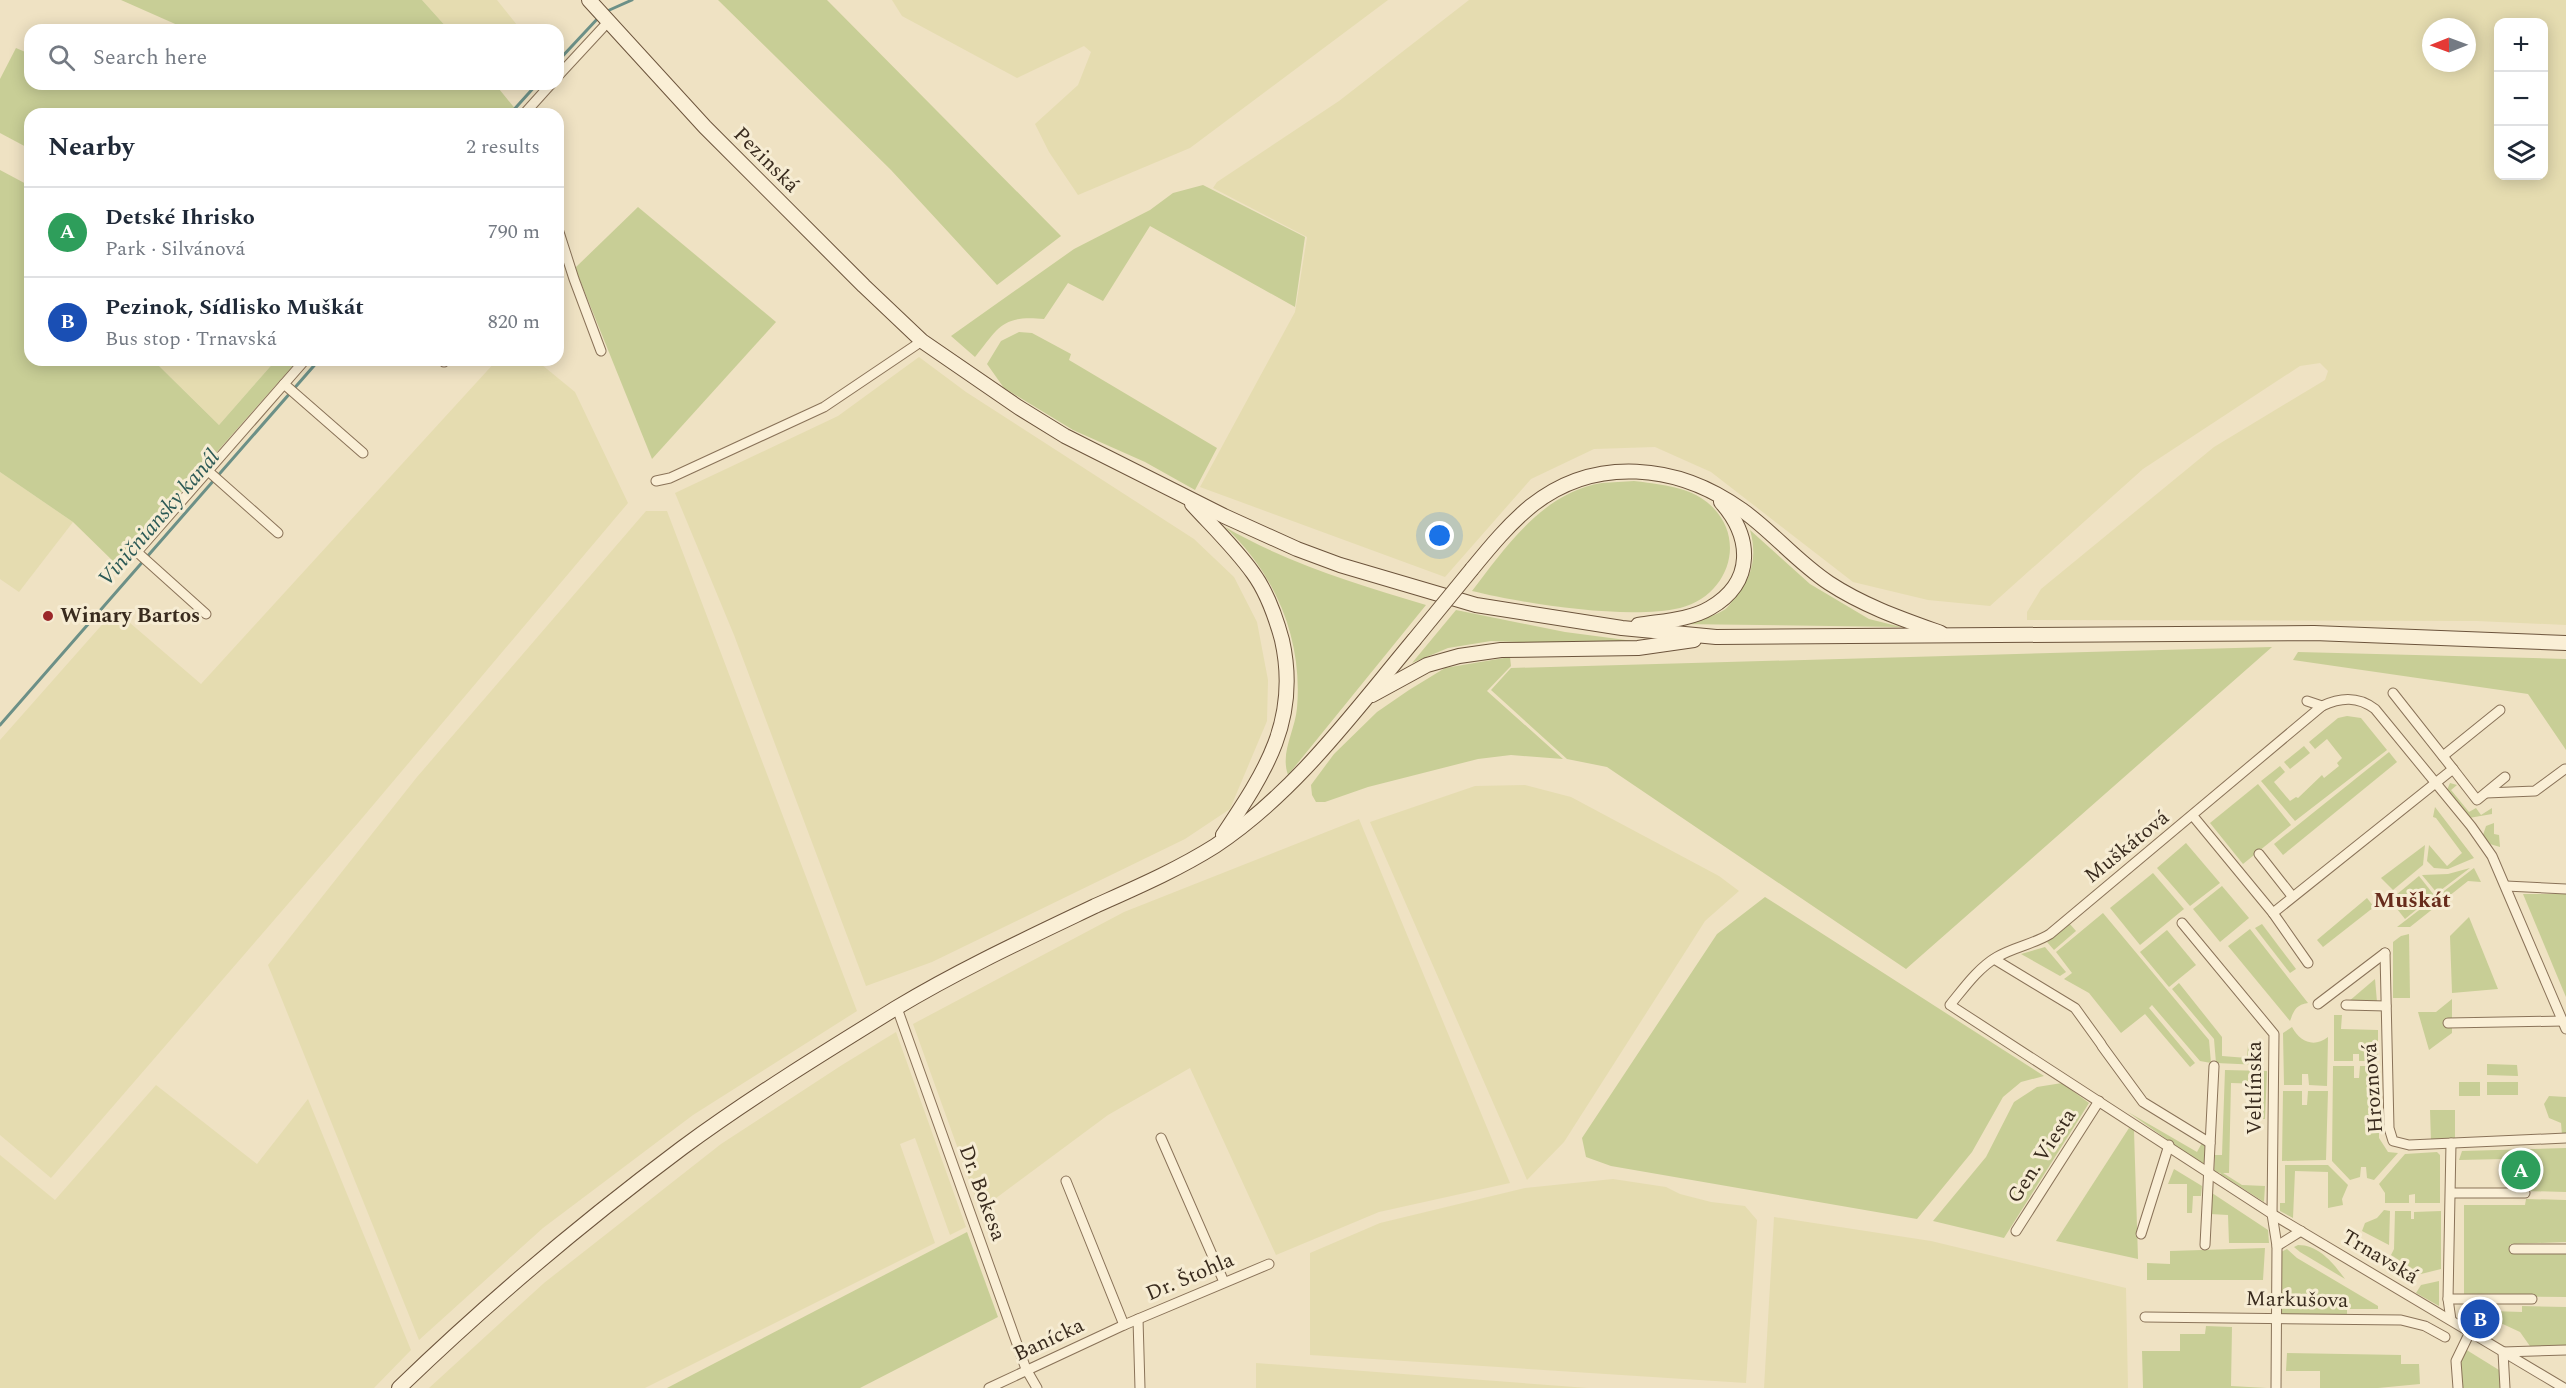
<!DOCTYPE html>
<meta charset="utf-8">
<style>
body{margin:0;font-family:Spectral,serif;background:#f2f2f3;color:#1f2937}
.controls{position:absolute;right:18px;top:18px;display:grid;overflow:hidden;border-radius:12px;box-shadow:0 3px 15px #0003}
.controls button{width:54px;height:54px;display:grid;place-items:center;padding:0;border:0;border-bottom:2px solid #e0e1e3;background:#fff;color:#1f2937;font:30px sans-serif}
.compass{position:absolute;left:2422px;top:18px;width:54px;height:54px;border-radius:50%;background:#fff;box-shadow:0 3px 15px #0003;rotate:269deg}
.you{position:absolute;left:1440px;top:536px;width:21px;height:21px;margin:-15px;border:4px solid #fff;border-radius:50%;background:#1a73e8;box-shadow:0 0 0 9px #1a73e833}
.badge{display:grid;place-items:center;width:39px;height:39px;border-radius:50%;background:#9b2729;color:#fff;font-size:20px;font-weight:700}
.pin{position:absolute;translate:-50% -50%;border:3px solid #fff;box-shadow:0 2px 6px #0006}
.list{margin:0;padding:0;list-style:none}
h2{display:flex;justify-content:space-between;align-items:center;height:78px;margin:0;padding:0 24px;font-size:26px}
h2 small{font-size:20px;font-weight:400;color:#747a83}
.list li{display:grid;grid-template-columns:39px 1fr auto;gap:18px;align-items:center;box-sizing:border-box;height:90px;padding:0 24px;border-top:2px solid #e0e1e3}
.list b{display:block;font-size:22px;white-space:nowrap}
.list p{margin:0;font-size:20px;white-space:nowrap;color:#747a83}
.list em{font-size:20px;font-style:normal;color:#747a83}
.icon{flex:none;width:33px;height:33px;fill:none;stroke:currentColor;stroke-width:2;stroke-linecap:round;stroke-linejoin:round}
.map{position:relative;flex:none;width:2566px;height:1388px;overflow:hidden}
.search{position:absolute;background:#fff;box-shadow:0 3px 15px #0003;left:24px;top:24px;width:540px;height:66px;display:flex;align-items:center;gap:15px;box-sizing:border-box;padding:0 21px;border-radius:18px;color:#747a83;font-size:22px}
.panel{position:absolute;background:#fff;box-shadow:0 3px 15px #0003;left:24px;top:108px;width:540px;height:258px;border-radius:18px}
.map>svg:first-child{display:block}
</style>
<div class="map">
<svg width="2566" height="1388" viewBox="0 0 2566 1388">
<rect width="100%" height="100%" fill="#efe2c3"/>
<g fill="#e5dcb0" fill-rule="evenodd">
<polygon points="422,0 497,0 521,30 449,30"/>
<polygon points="892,0 1388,0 1190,148 1078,195 1049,152 1035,124 1078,85 1091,52 1084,46 1017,78 902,16"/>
<path d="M1469 0H2566V625L2477 621 2027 620V612L2041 589 2214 447 2325 380 2328 371 2320 363 2300 366 2143 469 1990 606 1928 600 1853 582 1711 472 1655 447 1594 449 1531 479 1445 577 1200 487 1295 312 1307 237 1213 188 1217 182 1339 101ZM2498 22H2544V176H2498ZM2431 27H2467V63H2431Z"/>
<polygon points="919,357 966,392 1194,539 1234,577 1257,622 1268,680 1267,721 1230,809 1185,839 932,962 866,986 734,635 675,493 838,416"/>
<polygon points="160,360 276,360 219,425 157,364"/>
<polygon points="497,360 536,360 575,392 628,503 358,823 51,1178 0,1135 0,740 115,610 201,684"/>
<polygon points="0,472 73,522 19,592 0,579"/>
<polygon points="646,511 667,511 857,1011 693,1115 543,1228 419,1340 268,965 417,777"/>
<polygon points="1525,785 1571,797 1719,876 1739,891 1705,921 1564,1142 1527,1180 1370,822 1475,786"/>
<polygon points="1359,819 1510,1183 1379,1212 1276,1255 1190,1068 1108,1115 980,1210 913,1024 1124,912"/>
<polygon points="896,1032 966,1227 950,1235 915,1138 900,1144 935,1243 645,1388 429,1388 544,1283 721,1144 842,1065"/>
<polygon points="156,1085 257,1164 308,1099 411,1350 374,1388 0,1388 0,1155 55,1200"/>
<polygon points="1613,1179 1666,1187 1680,1194 1711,1202 1745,1206 1757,1220 1746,1383 1310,1355 1310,1253 1380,1223 1525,1188"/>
<polygon points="1774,1217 1931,1241 2126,1288 2128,1388 1764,1388"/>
<polygon points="1256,1363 1588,1388 1256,1388"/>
</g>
<g fill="#c8ce96">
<polygon points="121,0 422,0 449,30 182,30 182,27"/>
<polygon points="718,0 827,0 1061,236 997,285 891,170"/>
<polygon points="16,48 30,54 30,84 495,84 517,111 514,114 30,114 30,149 0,133 0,79"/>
<polygon points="0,170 30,186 30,360 160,360 157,364 219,425 276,360 298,360 117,565 73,522 0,472"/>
<path d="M1203 185 1305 237 1295 307 1150 226 1103 301 1068 283 1044 319C1002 315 999 327 975 357L951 336 1074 249 1150 210 1173 193Z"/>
<polygon points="638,207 776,322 652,459 575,268"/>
<polygon points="1019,332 1032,333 1071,354 1069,360 1217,448 1195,490 1145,462 1073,430 1004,388 987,364 1001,341"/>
<path d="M1634 481C1657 484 1685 486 1704 500 1749 532 1732 595 1680 608 1627 620 1526 604 1472 591 1505 548 1543 492 1602 483 1612 482 1624 482 1634 481Z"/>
<path d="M1225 527C1287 563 1357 584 1426 605L1288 775C1280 752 1295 731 1297 708 1303 639 1275 573 1225 527Z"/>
<path d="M1750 530 1810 584 1869 619 1901 627 1678 624C1693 621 1710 619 1724 610 1729 607 1732 601 1736 596 1753 576 1757 555 1750 530Z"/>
<polygon points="1456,610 1565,632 1641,642 1549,643 1491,641 1448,648 1412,663"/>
<polygon points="2272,647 1906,969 1607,767 1567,759 1491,690 1511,668"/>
<polygon points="2298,652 2566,659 2566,750 2528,694 2293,660"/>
<polygon points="1510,657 1511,666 1487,691 1563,759 1511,755 1478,759 1368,787 1325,802 1316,802 1312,795 1311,785 1334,754 1377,712 1409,690 1445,668"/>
<polygon points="2347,716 2361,718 2387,750 2295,821 2261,781 2280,766 2285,772 2274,782 2290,801 2296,797 2298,798 2322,775 2324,778 2339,766 2337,763 2342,758 2327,739 2315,749 2309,742 2338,718"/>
<polygon points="2304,746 2310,753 2290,769 2284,762"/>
<polygon points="2389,752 2397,762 2283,855 2274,844"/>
<polygon points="2450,783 2457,785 2451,790 2469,812 2476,808 2481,815 2492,808 2492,814 2469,818 2447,790"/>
<polygon points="2258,784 2291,825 2243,864 2210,823"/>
<polygon points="2435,807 2474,858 2448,869 2434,868 2427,861 2429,845 2447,866 2462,853 2436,818 2433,817"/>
<polygon points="2494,823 2494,834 2499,835 2500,847 2490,844 2483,835 2486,826"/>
<polygon points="2186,843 2220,883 2190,906 2157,868"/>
<polygon points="2425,845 2423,865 2393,890 2381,878"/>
<polygon points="2470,868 2437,893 2422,875 2448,874"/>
<polygon points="2474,868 2481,882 2468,881 2410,927 2397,927"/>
<polygon points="2153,873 2184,909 2140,945 2110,908"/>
<polygon points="2419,876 2434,895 2405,919 2390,900"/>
<polygon points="2222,886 2249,918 2220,942 2193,909"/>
<polygon points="2523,894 2566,894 2566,997 2563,990"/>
<polygon points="1765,897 2044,1076 2021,1082 2003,1097 1972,1152 1917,1219 1611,1166 1586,1157 1582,1138 1717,934"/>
<polygon points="2367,898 2374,907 2323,947 2317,940"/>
<polygon points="2103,913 2209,1040 2211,1063 2200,1061 2152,1005 2149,1008 2195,1063 2190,1067 2145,1014 2121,1033 2089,993 2064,979 2072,973 2056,952"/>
<polygon points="2469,917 2498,989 2452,993 2450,936"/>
<polygon points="2069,923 2076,931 2054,950 2047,942"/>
<polygon points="2262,924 2296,969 2290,973 2255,928"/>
<path d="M2250 929 2308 1003C2296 1005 2294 1010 2290 1021L2228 946Z"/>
<polygon points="2167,930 2196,965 2169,987 2140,952"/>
<polygon points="2409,934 2410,998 2393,998 2393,942 2401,936"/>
<polygon points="2045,947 2066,972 2060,976 2021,954"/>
<polygon points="2375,979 2377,1002 2348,1002"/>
<polygon points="2179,983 2222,1037 2222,1056 2247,1058 2248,1045 2258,1046 2260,1065 2216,1063 2214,1039 2172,989"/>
<polygon points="2452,999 2452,1033 2429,1050 2418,1012 2436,1012"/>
<polygon points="2334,1015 2342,1015 2341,1029 2378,1030 2378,1061 2359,1061 2359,1054 2353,1054 2353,1061 2334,1061"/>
<path d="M2292 1027C2300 1042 2314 1048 2328 1037L2327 1086 2309 1085 2308 1074H2302V1085H2284L2283 1033Z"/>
<polygon points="2487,1064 2517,1065 2518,1076 2487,1075"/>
<polygon points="2333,1066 2354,1066 2354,1078 2359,1078 2360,1066 2379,1066 2379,1138 2388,1152 2398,1153 2374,1180 2367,1178 2366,1167 2361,1167 2360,1177 2350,1180 2332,1161"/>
<polygon points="2225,1070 2267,1071 2265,1119 2249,1119 2249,1110 2261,1110 2262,1084 2231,1083 2229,1173 2223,1173 2242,1185 2265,1186 2264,1202 2220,1174 2221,1173 2214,1172 2215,1155 2222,1155"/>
<rect x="2459" y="1082" width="21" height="14"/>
<rect x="2487" y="1082" width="31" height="13"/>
<polygon points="2062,1083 2089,1103 2004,1238 1933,1221 1986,1157 2014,1102 2037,1087"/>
<polygon points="2283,1091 2302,1091 2302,1105 2307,1105 2308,1091 2328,1091 2326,1160 2282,1161"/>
<polygon points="2549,1096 2566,1097 2566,1135 2562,1135 2561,1123 2549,1118 2544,1104"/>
<polygon points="2430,1110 2455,1110 2455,1141 2431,1141"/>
<polygon points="2128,1112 2197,1152 2203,1141 2207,1143 2206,1167"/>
<polygon points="2129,1128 2134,1130 2138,1259 2056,1241"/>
<polygon points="2566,1148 2566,1192 2525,1191 2524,1173 2506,1173 2505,1159 2459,1160 2462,1151"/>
<polygon points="2437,1152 2440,1155 2440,1203 2415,1203 2415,1194 2409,1195 2409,1203 2385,1203 2385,1193 2379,1184 2405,1154"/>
<polygon points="2285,1165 2328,1165 2348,1185 2342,1199 2343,1205 2328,1208 2328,1172 2295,1171 2293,1218 2280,1211 2280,1203 2285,1203"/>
<polygon points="2174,1169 2202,1186 2201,1196 2193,1196 2192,1213 2187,1213 2187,1184 2168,1184"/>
<polygon points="2212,1193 2268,1230 2269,1243 2229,1243 2228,1215 2210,1214"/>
<polygon points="2526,1199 2566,1200 2566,1242 2510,1244 2510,1251 2566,1251 2566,1297 2464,1296 2464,1205 2525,1205"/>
<polygon points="2384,1210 2390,1211 2389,1245 2362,1231 2365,1223 2377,1218"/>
<polygon points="2395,1211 2411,1211 2411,1219 2414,1219 2414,1212 2441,1211 2441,1269 2421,1274 2391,1255 2394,1249"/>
<polygon points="967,1232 998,1317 860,1388 667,1388"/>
<path d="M2298 1245C2319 1245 2333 1263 2345 1279L2300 1252 2294 1247Z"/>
<polygon points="2265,1248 2263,1280 2147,1280 2147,1263 2170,1264 2170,1251"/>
<polygon points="2287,1249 2297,1258 2378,1306 2378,1309 2347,1309 2347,1315 2281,1314 2281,1252"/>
<polygon points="2439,1281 2439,1306 2416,1293 2421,1285"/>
<polygon points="2522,1306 2566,1307 2566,1348 2532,1349 2520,1332 2492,1319 2492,1311 2522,1312"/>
<polygon points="2206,1326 2232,1327 2231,1386 2267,1388 2143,1388 2142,1351 2180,1351 2180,1334 2205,1334"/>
<polygon points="2465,1349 2499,1370 2500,1388 2460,1388 2459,1363"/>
<polygon points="2287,1353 2401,1355 2401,1364 2419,1364 2420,1384 2378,1388 2320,1388 2320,1371 2286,1371"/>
</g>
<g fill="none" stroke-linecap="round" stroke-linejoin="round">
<g stroke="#6c9087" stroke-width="3">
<polyline points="605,12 632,0"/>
<polyline points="558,61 600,16"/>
<polyline points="510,114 537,84"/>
<polyline points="0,725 319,360"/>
</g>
<g stroke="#8a7359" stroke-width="11">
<g id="minor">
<polyline points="558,76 608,22"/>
<polyline points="524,114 551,84"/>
<polyline points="558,229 574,279 601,351"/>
<polyline points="442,360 444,362"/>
<polyline points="284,384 363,453"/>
<polyline points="207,470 278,533"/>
<polyline points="656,481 670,478 824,407 922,341"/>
<polyline points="206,614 137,552 305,360"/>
<polyline points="2393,693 2453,769"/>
<path d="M2307 701 2322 706C2341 697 2358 696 2375 709L2471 826 2492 856 2566 1029"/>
<path d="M2322 706 2050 934C2034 944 2014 947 1997 957 1978 968 1964 988 1950 1005L2272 1214 2564 1388"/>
<polyline points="2443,756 2500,710"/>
<polyline points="2486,793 2535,791 2565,769"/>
<polyline points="2193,816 2273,913 2308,963"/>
<polyline points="2259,854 2292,896"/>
<polyline points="2506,886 2566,889"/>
<polyline points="2273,913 2453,769 2477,800 2505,777"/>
<polyline points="2182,923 2274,1034 2272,1214 2277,1246 2276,1388"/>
<polyline points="2385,953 2389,1128 2393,1141 2409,1145 2566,1138"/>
<polyline points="1994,959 2075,1008 2101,1044"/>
<polyline points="2318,1004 2385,953"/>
<polyline points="2346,1005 2386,1006"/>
<polyline points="897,1008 1026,1369 1037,1388"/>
<polyline points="2448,1023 2563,1021"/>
<polyline points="2102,1046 2143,1102 2210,1143"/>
<polyline points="1161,1138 1224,1282"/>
<polyline points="1066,1181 1124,1325"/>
<polyline points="2451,1193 2525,1193"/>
<polyline points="2016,1231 2099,1101"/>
<polyline points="2141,1234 2169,1145"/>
<polyline points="2205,1245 2214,1066"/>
<polyline points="2277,1246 2301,1231"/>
<polyline points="2514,1249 2566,1249"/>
<polyline points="2448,1299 2532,1299"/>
<polyline points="2145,1317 2401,1320 2425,1326 2445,1337"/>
<polyline points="1138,1319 1140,1388"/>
<polyline points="2451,1320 2448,1299 2451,1143"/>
<polyline points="989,1388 1124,1325 1269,1264"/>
<polyline points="2458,1388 2456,1361 2470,1332"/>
<polyline points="2505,1388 2503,1352 2566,1350"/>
</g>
</g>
<g stroke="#6c543c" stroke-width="16">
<g id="secondary">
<polyline points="589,0 705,127 864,286 922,341 1018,407 1065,436 1224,516 1297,549 1340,565 1476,605 1622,628 1716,637 2314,633 2566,643"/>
<path d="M1192 504C1213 527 1235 548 1253 573 1267 592 1276 618 1282 640 1300 720 1265 772 1223 835"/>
<path d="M1472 569C1490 547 1509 524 1531 506 1595 455 1678 464 1742 510 1773 532 1797 562 1829 583 1864 606 1902 619 1941 633"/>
<path d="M1638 625C1661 621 1690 620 1710 608 1755 582 1752 537 1721 502"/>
<polyline points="1372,695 1427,665 1459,656 1501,650 1638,648 1694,640"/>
<path d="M399 1388C488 1302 583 1222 682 1148 750 1098 823 1053 896 1008 959 970 1028 938 1095 906 1135 888 1177 870 1215 846 1295 793 1353 713 1414 640"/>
</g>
</g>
<use href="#minor" stroke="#faefd6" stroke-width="9"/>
<use href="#secondary" stroke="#faefd6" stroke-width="14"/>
<g stroke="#6c543c" stroke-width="16" stroke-linecap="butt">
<polyline id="secondary-bridge" points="1414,640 1472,569"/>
</g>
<use href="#secondary-bridge" stroke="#faefd6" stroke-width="14"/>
</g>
<circle fill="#9b2729" stroke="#f6ecd3" stroke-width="2" cx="48" cy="616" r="6"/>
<g text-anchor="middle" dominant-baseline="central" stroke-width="6" stroke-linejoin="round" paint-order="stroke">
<g font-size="21" fill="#392b1e" stroke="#f6ecd3">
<text transform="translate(766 160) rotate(45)">Pezinská</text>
<text transform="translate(2127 847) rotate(-39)">Muškátová</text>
<text transform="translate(2255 1088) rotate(-90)">Veltlínska</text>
<text transform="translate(2373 1088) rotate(-94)">Hroznová</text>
<text transform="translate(2042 1156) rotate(-57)">Gen. Viesta</text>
<text transform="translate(982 1193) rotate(70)">Dr. Bokesa</text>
<text transform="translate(2380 1257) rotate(31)">Trnavská</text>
<text transform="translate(1190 1277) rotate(-23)">Dr. Štohla</text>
<text transform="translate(2297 1300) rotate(1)">Markušova</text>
<text transform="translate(1049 1340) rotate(-25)">Banícka</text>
</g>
<g font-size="21" font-weight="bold" fill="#392b1e" stroke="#f6ecd3" text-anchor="start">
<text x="60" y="616">Winary Bartos</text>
</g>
<g font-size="22" font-style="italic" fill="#2c5a56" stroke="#f6ecd3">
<text transform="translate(159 518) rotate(-49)">Viničniansky kanál</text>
</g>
<g font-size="22" font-weight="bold" fill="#672b1c" stroke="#f6ecd3">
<text x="2412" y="900">Muškát</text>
</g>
</g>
</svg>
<div class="controls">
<button>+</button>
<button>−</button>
<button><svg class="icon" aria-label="layers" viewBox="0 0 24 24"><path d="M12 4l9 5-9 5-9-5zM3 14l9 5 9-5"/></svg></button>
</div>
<svg class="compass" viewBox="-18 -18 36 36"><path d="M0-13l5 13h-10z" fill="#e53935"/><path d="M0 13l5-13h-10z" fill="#747a83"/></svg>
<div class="you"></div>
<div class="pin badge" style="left:2521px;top:1170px;background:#2e9e5b">A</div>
<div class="pin badge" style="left:2480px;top:1319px;background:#1a4fb4">B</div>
<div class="search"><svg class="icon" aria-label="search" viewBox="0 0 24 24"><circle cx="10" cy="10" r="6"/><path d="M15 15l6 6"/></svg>Search here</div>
<section class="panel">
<h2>Nearby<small>2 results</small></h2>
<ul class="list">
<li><span class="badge" style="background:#2e9e5b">A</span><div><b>Detské Ihrisko</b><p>Park · Silvánová</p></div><em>790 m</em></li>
<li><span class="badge" style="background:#1a4fb4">B</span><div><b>Pezinok, Sídlisko Muškát</b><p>Bus stop · Trnavská</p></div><em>820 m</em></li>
</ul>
</section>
</div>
